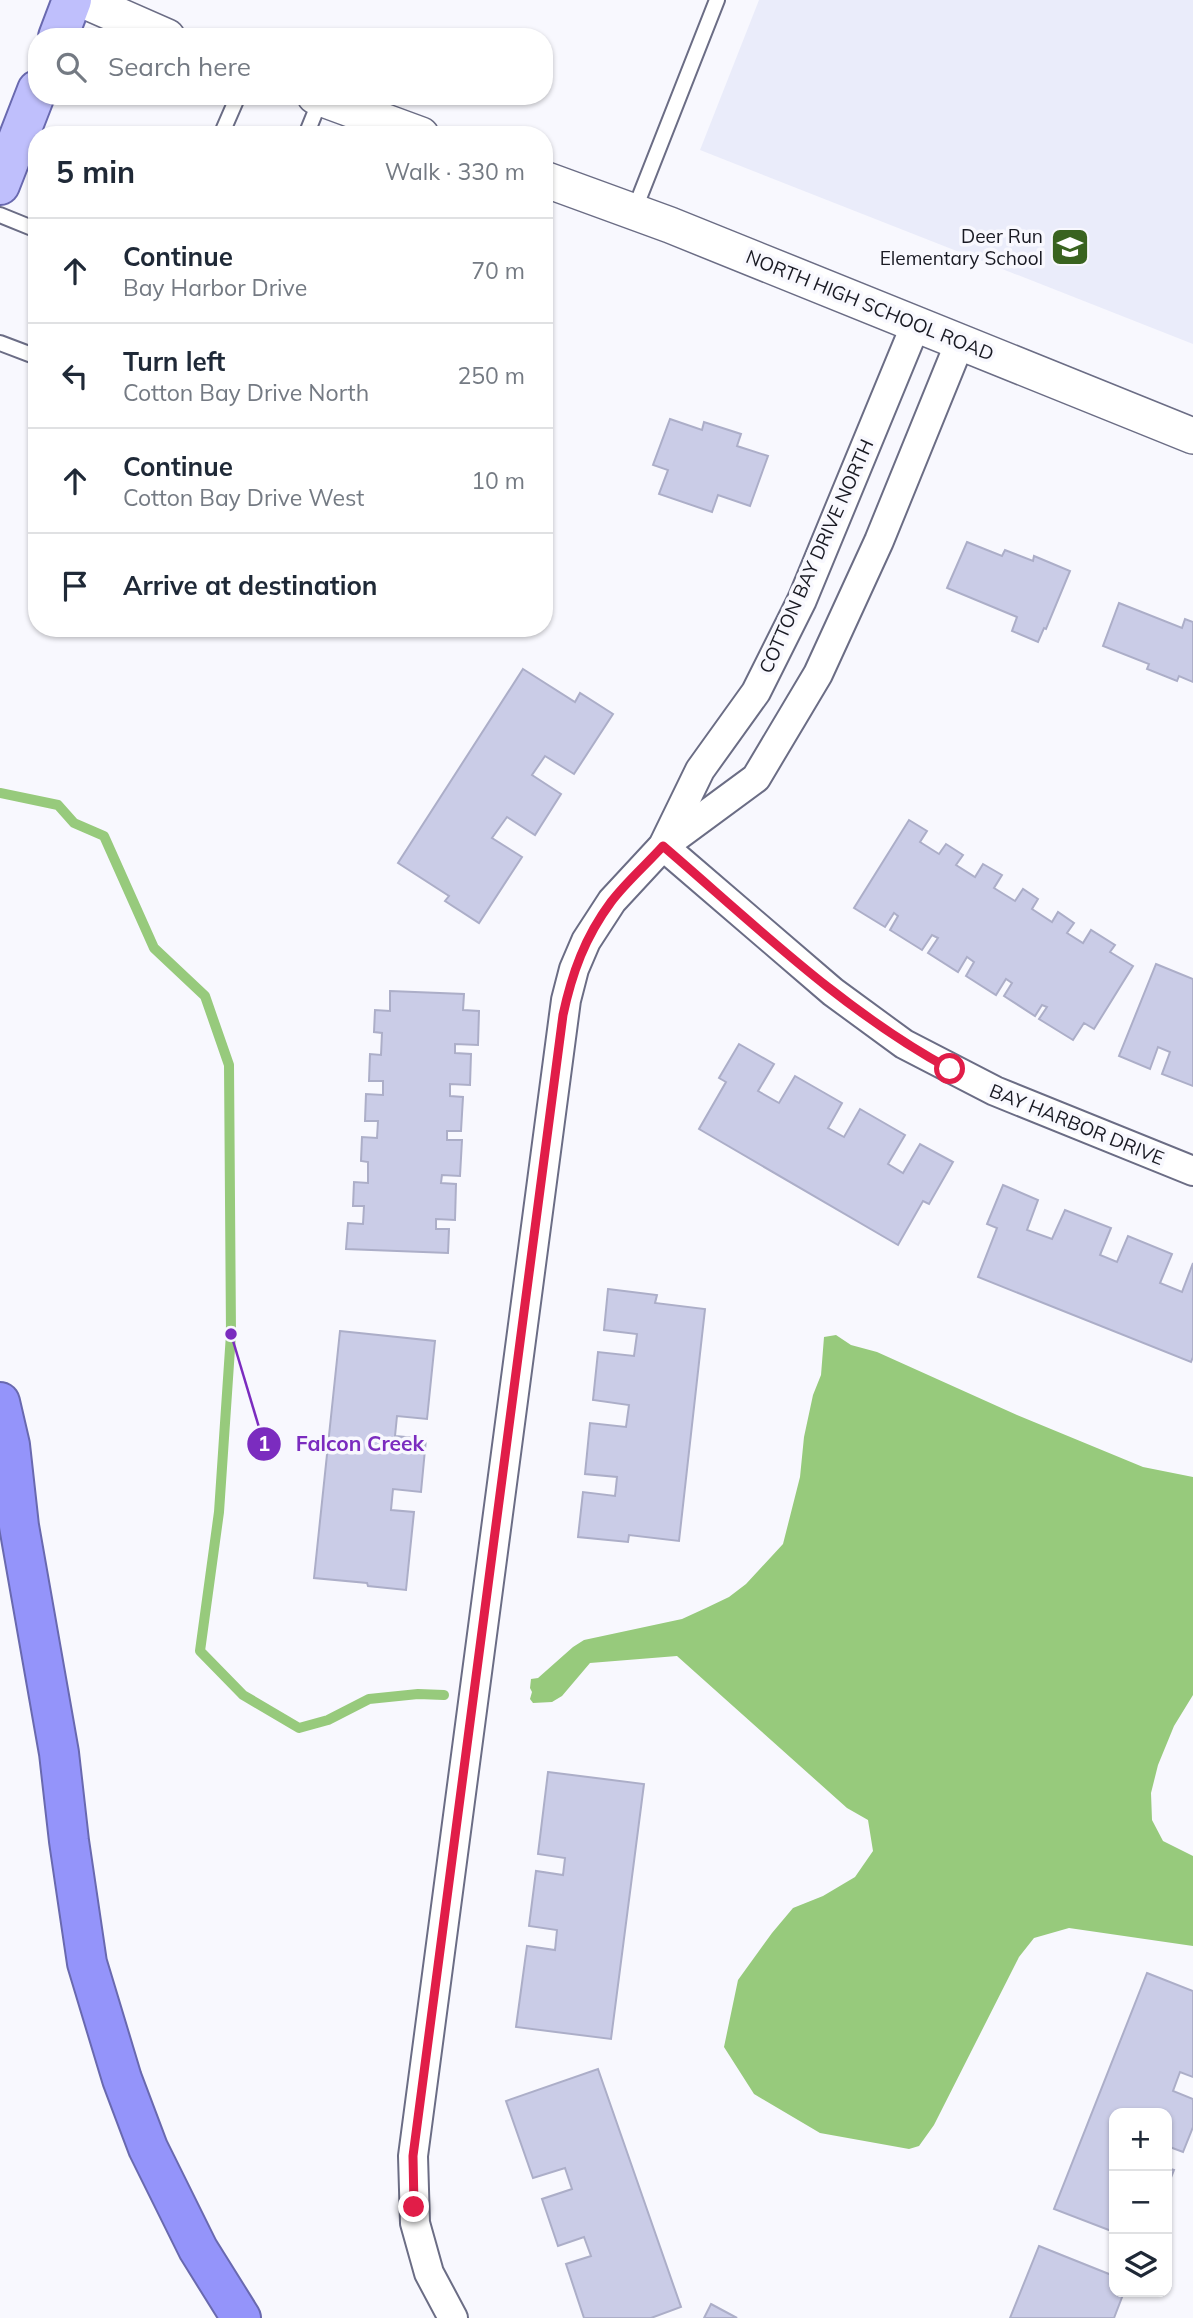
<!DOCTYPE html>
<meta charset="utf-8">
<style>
body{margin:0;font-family:Mulish,sans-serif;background:#f6f6f7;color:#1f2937}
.controls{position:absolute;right:21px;bottom:21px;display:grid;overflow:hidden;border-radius:14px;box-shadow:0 2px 5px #0004}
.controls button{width:63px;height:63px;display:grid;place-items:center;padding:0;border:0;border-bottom:2px solid #e0e1e3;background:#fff;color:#1f2937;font:35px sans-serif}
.stop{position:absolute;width:21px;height:21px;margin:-16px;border:5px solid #e11d48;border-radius:50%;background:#fff}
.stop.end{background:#e11d48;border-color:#fff;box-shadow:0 2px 7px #0008}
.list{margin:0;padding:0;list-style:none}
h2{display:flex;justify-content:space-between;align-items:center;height:91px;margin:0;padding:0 28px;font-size:30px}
h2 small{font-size:23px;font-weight:400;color:#747a83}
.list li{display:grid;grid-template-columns:46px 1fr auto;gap:21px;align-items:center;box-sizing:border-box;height:105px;padding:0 28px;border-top:2px solid #e0e1e3}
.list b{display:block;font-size:26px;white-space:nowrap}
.list p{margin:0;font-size:23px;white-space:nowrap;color:#747a83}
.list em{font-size:23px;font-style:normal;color:#747a83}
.icon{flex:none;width:38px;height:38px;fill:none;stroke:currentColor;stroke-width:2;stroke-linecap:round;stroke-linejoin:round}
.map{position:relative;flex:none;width:1193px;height:2318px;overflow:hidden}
.search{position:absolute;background:#fff;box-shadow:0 2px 5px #0004;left:28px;top:28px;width:525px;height:77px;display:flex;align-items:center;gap:18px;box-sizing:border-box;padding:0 24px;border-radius:28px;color:#747a83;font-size:26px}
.panel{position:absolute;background:#fff;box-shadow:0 2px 5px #0004;left:28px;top:126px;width:525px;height:511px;border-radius:28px}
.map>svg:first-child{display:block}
</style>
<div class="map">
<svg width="1193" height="2318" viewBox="0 0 1193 2318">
<rect width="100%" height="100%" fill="#f8f8fe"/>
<polygon fill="#eaecfa" points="759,0 1193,0 1193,344 700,150"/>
<polygon fill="#97ca7c" points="836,1335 851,1345 877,1352 1017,1415 1143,1467 1193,1477 1193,1695 1174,1726 1158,1765 1151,1793 1152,1820 1163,1841 1193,1856 1193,1946 1069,1928 1034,1938 1019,1957 934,2125 919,2146 909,2149 820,2133 754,2094 724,2047 738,1980 772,1933 793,1908 823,1896 855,1877 873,1851 868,1820 847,1808 677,1656 590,1663 562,1696 552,1702 533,1703 530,1699 532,1692 530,1688 531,1679 538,1678 573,1647 584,1640 682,1619 706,1608 729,1597 746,1584 783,1544 800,1477 804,1437 813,1395 821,1375 824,1337"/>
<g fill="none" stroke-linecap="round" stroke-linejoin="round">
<polyline stroke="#97ca7c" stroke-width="10" points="0,793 58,805 74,823 104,836 154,948 205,996 229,1065 231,1334 219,1512 200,1651 243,1695 299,1728 328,1720 369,1699 418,1694 444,1695"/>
</g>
<g fill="#cacce7" stroke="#acaec8" stroke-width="2">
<polygon points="670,419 702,430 704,422 741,434 737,446 768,456 750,506 718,495 712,512 659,494 668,470 653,465"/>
<polygon points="967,542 1002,556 1005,550 1033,561 1034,556 1070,571 1046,629 1044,628 1038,642 1012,631 1017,617 947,588"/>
<polygon points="1119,603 1182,628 1185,619 1193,622 1193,682 1179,676 1177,681 1147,669 1149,664 1103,646"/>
<polygon points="523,669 575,702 580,693 613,714 574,774 545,756 532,775 561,794 535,835 507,817 492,838 522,857 479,923 445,901 449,896 398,863"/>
<polygon points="909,820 927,831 920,842 939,854 946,844 963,855 956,865 975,877 983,864 1002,875 994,888 1015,901 1023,889 1038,899 1032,909 1052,922 1058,912 1074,923 1067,933 1083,943 1091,930 1115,945 1110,952 1133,966 1094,1029 1084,1023 1073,1040 1039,1019 1047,1007 1042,1005 1035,1016 1004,996 1012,983 1006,979 996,995 966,976 974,962 967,957 958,972 928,953 938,938 932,935 922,950 890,930 898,916 894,913 885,927 854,908"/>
<polygon points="1156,964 1193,979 1193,1086 1162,1074 1170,1052 1158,1047 1150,1069 1119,1056"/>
<polygon points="390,991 464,994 463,1010 479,1011 478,1045 455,1044 455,1053 471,1054 470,1085 450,1084 450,1096 463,1097 461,1131 447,1131 447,1140 462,1140 460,1176 442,1175 441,1183 456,1184 455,1220 436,1219 436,1229 449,1229 448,1253 346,1249 348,1223 363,1224 364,1206 353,1206 354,1182 368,1183 368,1162 361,1161 362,1137 377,1138 378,1121 365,1121 366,1094 383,1095 383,1081 369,1081 370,1054 381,1055 382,1033 374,1032 375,1010 390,1011"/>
<polygon points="739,1044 774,1064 758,1091 779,1103 795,1076 842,1103 828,1128 844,1137 860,1109 905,1135 888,1164 903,1173 920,1144 953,1162 929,1204 923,1201 898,1245 699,1129 726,1082 719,1078"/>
<polygon points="1003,1185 1038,1200 1027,1230 1052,1239 1065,1210 1111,1228 1100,1255 1117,1262 1128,1236 1172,1254 1160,1283 1182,1292 1193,1263 1193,1357 1191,1362 978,1277 997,1228 987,1224"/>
<polygon points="608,1289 657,1295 655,1303 705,1309 679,1541 629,1535 628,1542 578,1537 583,1492 615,1496 617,1477 585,1474 590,1423 626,1427 629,1405 593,1400 598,1352 634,1356 637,1334 604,1330"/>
<polygon points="340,1331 435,1341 427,1419 397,1416 395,1436 426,1439 421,1492 393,1489 391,1510 414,1512 406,1590 368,1586 367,1583 314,1578"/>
<polygon points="548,1772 644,1784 611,2039 516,2027 527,1946 555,1950 557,1930 529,1926 536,1871 563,1875 565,1858 538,1854"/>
<polygon points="1147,1973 1193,1991 1193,2077 1180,2072 1173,2091 1193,2099 1193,2127 1183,2152 1167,2146 1167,2113 1114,2113 1114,2232 1054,2209"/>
<polygon points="598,2069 681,2307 651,2318 584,2318 566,2264 591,2256 584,2237 558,2246 542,2199 572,2189 565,2168 533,2178 506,2101"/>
<polygon points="1167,2168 1174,2170 1167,2188"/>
<polygon points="1039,2246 1114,2276 1114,2292 1124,2292 1114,2318 1010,2318"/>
<polygon points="711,2304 737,2318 704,2318"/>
</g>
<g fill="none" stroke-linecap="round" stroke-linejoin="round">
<g stroke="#6b6d85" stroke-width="18">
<g id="service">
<polyline points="221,135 238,96"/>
<polyline points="306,135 321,98"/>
<polyline points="634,211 717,0"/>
<polyline points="0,215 37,230"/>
<polyline points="0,343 37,357"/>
</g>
</g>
<g stroke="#6b6d85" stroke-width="32">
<g id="minor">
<polyline points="665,845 756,778 818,674 879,541 960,342"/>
<polyline points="663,846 833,992 904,1044 995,1091 1193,1171"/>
<polyline points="453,2318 429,2273 415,2223 413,2156 566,1000 574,969 586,941 612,901 663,846 700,770 756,692 802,600 916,324"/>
</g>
</g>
<g stroke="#6b6d85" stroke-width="38">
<g id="tertiary">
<polyline points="83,0 167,37"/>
<polyline points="315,96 421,135"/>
<polyline points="544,179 670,225 1193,436"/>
</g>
</g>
<g stroke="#6969af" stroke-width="42">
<g id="primary">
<polyline points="58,37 72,0"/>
<polyline points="0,185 37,90"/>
</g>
</g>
<g stroke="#6969af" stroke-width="42">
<polyline id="motorway" points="0,1402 10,1445 19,1526 59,1753 69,1841 87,1963 122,2079 148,2148 198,2249 241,2318"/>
</g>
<use href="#service" stroke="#fff" stroke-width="14"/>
<use href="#minor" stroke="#fff" stroke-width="28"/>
<use href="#tertiary" stroke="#fff" stroke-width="35"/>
<use href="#primary" stroke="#bfbffc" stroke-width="38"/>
<use href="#motorway" stroke="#9494fa" stroke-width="38"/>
</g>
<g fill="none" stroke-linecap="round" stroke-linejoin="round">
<path stroke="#e11d48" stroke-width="9" d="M414 2207 413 2156 563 1015C572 973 585 937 611 902 626 882 646 865 663 846 755 925 843 1011 950 1069"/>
</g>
<defs>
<g id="school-square" transform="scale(2.0125)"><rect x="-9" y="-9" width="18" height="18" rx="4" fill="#39631f" stroke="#f8f8fe"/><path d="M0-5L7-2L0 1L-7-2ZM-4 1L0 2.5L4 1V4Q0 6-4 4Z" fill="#fff"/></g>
</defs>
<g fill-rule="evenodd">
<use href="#school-square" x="1070" y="247"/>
</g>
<g text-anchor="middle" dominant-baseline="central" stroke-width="7" stroke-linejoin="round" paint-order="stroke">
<g font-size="19" fill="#191a23" stroke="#f8f8fe" text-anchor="end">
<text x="1043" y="236">Deer Run<tspan x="1043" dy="22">Elementary School</tspan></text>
</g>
<g font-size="19" fill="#191a23" stroke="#f8f8fe">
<text transform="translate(870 305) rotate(22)">NORTH HIGH SCHOOL ROAD</text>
<text transform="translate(816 556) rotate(-66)">COTTON BAY DRIVE NORTH</text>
<text transform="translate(1077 1124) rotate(22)">BAY HARBOR DRIVE</text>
</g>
</g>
<path fill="none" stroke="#7b2cbf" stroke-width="2.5" d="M231 1334L264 1444"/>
<g fill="#7b2cbf" stroke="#f8f8fe" stroke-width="2.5">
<circle cx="231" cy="1334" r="7"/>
<circle cx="264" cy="1444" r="18"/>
</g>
<g font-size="21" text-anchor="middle" font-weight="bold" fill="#fff">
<text x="264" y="1451">1</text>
</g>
<g font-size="21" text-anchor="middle" font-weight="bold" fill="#7b2cbf" stroke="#f8f8fe" stroke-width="7" stroke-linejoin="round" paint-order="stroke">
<text x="360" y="1451">Falcon Creek</text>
</g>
</svg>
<div class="controls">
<button>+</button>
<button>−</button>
<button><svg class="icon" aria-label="layers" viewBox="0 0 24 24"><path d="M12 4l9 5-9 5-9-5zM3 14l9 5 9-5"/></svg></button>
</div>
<div class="stop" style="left:950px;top:1069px"></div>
<div class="stop end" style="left:414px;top:2207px"></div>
<div class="search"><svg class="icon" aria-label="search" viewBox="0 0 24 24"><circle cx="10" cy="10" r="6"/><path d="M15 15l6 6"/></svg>Search here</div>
<section class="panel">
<h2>5 min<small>Walk · 330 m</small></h2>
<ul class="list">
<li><svg class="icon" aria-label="ahead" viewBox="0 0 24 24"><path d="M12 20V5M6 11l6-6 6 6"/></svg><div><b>Continue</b><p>Bay Harbor Drive</p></div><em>70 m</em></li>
<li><svg class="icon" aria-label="left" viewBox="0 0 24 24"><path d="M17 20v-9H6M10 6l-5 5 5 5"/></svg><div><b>Turn left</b><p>Cotton Bay Drive North</p></div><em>250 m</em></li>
<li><svg class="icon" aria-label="ahead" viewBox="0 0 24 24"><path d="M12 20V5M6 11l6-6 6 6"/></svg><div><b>Continue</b><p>Cotton Bay Drive West</p></div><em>10 m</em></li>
<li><svg class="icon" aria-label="arrive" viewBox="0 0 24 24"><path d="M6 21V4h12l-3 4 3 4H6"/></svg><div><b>Arrive at destination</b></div></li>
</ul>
</section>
</div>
